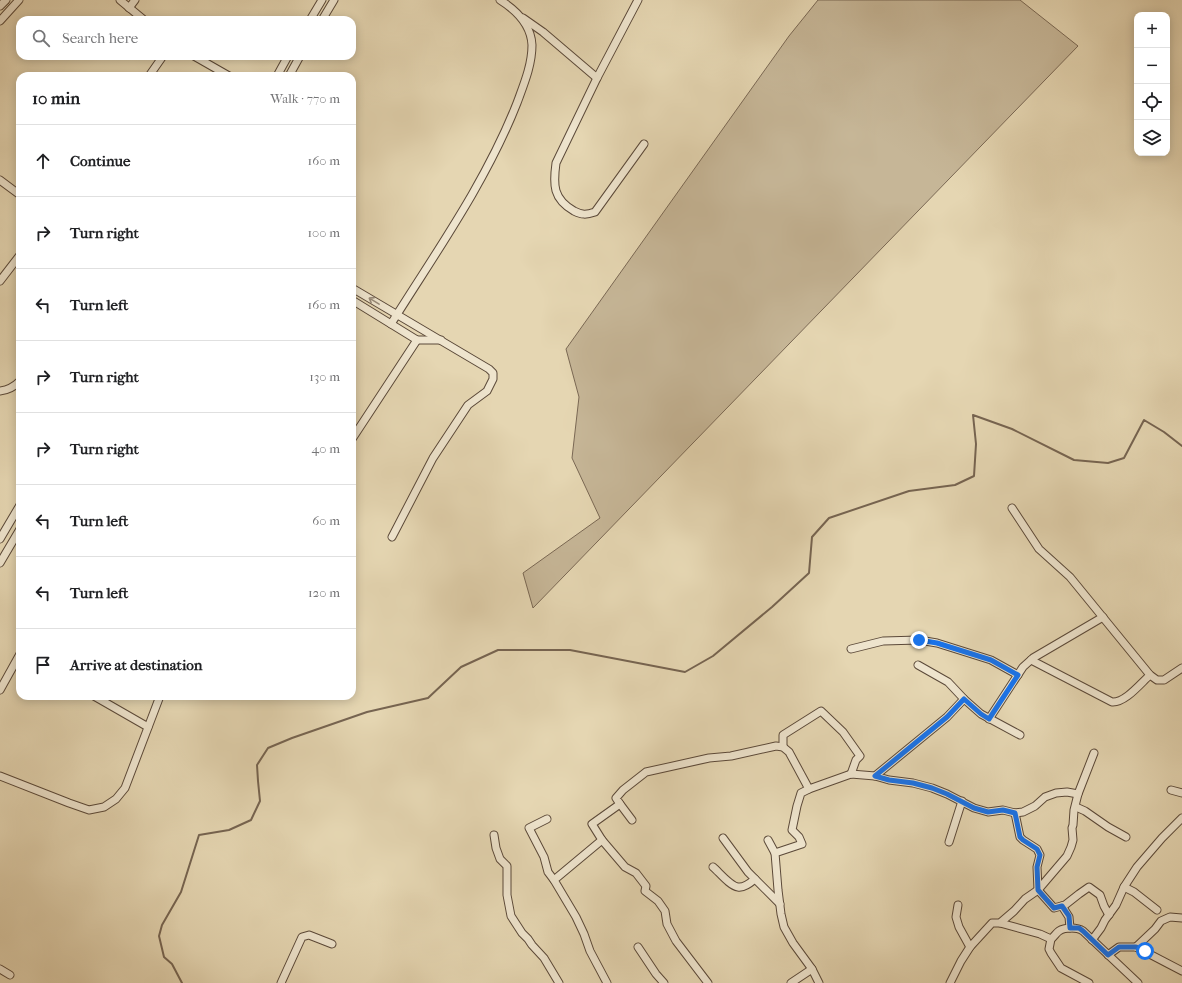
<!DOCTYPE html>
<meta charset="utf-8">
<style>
body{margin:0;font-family:"IM FELL French Canon",serif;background:#f6f6f6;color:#202124}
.controls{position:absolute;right:12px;top:12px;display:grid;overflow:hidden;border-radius:8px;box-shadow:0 2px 10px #0003}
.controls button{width:36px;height:36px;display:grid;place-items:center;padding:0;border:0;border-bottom:1px solid #e0e0e0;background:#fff;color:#202124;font:20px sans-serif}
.stop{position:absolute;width:12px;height:12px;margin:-9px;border:3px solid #1a73e8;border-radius:50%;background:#fff}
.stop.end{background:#1a73e8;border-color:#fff;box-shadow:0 1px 4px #0008}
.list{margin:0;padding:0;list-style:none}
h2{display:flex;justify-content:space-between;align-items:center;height:52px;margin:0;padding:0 16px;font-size:17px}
h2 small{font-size:13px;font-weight:400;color:#757577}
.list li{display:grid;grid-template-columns:26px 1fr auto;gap:12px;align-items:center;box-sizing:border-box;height:72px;padding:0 16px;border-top:1px solid #e0e0e0}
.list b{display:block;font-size:15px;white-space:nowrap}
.list em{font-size:13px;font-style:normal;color:#757577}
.icon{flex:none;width:22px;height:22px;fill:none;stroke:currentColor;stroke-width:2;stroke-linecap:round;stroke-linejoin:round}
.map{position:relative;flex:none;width:1182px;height:983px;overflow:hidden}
.search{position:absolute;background:#fff;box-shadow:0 2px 10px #0003;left:16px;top:16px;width:340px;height:44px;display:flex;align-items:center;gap:10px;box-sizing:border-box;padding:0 14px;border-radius:12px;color:#757577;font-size:15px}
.panel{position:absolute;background:#fff;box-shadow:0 2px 10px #0003;left:16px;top:72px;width:340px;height:628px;border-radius:12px}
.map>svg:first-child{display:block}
</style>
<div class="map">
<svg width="1182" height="983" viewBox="0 0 1182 983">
<rect width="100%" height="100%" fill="#e5d6b2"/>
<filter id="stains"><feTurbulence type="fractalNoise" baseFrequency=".005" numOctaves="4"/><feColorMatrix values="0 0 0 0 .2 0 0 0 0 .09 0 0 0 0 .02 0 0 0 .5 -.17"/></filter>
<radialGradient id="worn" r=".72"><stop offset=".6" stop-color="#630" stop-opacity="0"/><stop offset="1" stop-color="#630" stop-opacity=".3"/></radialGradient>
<polygon fill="#c6b697" stroke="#7a6854" points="818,0 1020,0 1078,46 533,608 523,573 600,518 572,458 579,397 566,349 789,36"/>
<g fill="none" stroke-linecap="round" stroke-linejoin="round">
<polyline stroke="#766451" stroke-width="2" points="182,983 172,964 164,957 159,936 162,925 181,892 199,835 229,830 251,820 260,801 258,781 257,765 268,748 292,738 367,712 428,698 461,667 498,650 570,650 685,672 713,656 772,607 809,573 812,537 829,518 909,491 955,485 974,476 976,444 973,415 1012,429 1074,460 1108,463 1124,458 1144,420 1164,432 1182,446"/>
<g stroke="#5b4939" stroke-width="9">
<g id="minor">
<polyline points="120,0 144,20"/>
<path d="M638 0 597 78 556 163C553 185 553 199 574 211 582 215 586 215 595 212L644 144"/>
<polyline points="0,6 6,0"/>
<polyline points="129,8 135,0"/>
<polyline points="523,18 543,32 597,78"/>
<polyline points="310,20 322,0"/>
<polyline points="322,20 334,0"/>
<polyline points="0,21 19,0"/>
<polyline points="194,56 229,76"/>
<polyline points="149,76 163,56"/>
<polyline points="277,76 288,56"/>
<polyline points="289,76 300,56"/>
<polyline points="0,180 20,195"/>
<polyline points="0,281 20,255"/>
<polyline points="352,288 489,369 493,373 493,379 487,391 468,405 433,458 392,537"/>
<polyline points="352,300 417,340 441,340"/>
<path d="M391 324C436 252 486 182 517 103 524 84 532 65 532 45 531 24 516 10 500 0"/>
<path d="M0 391C9 390 14 387 20 381"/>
<polyline points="352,439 417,340"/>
<polyline points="1012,508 1039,549 1070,577 1150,675 1157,680 1164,680 1182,668"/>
<polyline points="0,539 20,505"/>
<polyline points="0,563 20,529"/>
<polyline points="851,649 883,641 919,640 937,643 991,660 1018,675"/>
<path d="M1031 660 1112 702C1125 703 1140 684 1150 675"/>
<polyline points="918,665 948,682 964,699 981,714 1020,735"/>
<polyline points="0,690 20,654"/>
<polyline points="94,696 148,727"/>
<polyline points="989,719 1023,667 1033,658 1103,617"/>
<polyline points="783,747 783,735 821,711 843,732 860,756 856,760 851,774"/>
<polyline points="0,776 69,803 89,810 104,807 116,799 125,788 160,696"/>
<polyline points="875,776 947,717 964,699"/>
<polyline points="809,789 801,793 797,806 792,830 799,837 802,844 775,853 778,890 781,914 784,927 793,943 812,969 819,983"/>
<polyline points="1171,790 1182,793"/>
<polyline points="620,804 592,824 602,840 625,867 636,873 646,886 645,891 658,901 665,911 667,924 676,941 708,983"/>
<polyline points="1076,807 1085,811 1108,827 1126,837"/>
<polyline points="1015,813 1020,837 1023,840 1037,849 1040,855 1037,867 1038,890 1054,908 1065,905 1079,894 1089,887 1100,895 1104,906 1109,915"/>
<polyline points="547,819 529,828 544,857 548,872 554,880"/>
<polyline points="632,820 620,804 616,798 623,790 646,772 709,758 731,756 776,746 783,747 789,752 809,789 851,774 875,776 889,780 913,783 932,788 947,794 974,808 988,812 1003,810 1015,813 1023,812 1035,806 1045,797 1056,793 1067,792 1078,794"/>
<polyline points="494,835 496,848 500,859 507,866 507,895 511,916 522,933 528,939 532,945 544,958 559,983"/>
<polyline points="723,838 748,872 780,904"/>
<polyline points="602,840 554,880 576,917 584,934 590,951 607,983"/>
<polyline points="768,840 775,853"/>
<polyline points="949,842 962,801"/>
<path d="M713 867C719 872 730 886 738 887 744 888 750 883 755 879"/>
<polyline points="1124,887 1134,892 1157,910"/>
<polyline points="958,905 956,917 959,927 970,947"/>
<polyline points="1062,906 1069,917 1070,928"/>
<path d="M1000 923 1040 934 1051 939C1054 937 1056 933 1059 931 1065 927 1077 927 1083 931L1138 983"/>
<polyline points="1051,939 1049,949 1051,953 1061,968 1089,983"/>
<polyline points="1092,940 1101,928 1105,920 1116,905 1124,887 1137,867 1162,838 1182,818"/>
<polyline points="638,947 656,974 664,983"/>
<polyline points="1136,947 1155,929 1161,921 1170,917 1182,918"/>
<polyline points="1108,955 1119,947 1136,947 1182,971"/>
<polyline points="0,969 10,975"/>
<polyline points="281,983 302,937 309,935 332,944"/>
<polyline points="791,983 812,969"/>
<polyline points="950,983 961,961 970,947 992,923 1000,923 1014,911 1025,899 1038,890 1067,856 1071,847 1073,840 1072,828 1073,825 1074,810 1078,794 1094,753"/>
</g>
</g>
<use href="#minor" stroke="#eee4cd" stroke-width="7"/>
</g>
<defs><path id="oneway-shaft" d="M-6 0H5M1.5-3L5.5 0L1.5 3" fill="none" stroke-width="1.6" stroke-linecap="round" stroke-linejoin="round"/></defs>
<use stroke="#978978" href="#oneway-shaft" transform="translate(374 301) rotate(-149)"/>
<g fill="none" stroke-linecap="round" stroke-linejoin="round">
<polyline stroke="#1a73e8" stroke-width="5" points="919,640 937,643 991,660 1018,675 989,719 981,714 964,699 947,717 875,776 889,780 913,783 932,788 947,794 974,808 988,812 1003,810 1015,813 1020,837 1023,840 1037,849 1040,855 1037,867 1038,890 1054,908 1062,906 1069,916 1070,928 1079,928 1083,931 1108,955 1119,947 1136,947 1145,951"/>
</g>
<rect width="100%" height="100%" filter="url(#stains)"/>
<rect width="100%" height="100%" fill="url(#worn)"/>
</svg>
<div class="controls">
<button>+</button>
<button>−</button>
<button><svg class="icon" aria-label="locate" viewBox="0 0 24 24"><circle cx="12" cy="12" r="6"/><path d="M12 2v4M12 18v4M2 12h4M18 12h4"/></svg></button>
<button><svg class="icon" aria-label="layers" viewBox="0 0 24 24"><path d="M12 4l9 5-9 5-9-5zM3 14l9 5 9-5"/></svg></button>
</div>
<div class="stop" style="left:1145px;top:951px"></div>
<div class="stop end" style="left:919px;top:640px"></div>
<div class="search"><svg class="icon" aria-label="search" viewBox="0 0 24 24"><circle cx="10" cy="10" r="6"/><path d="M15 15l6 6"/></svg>Search here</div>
<section class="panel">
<h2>10 min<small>Walk · 770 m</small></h2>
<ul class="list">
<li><svg class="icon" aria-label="ahead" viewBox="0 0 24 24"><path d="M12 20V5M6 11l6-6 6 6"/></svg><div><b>Continue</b></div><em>160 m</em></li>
<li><svg class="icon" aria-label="right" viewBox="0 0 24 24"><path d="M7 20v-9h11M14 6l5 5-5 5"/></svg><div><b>Turn right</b></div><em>100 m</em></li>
<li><svg class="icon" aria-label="left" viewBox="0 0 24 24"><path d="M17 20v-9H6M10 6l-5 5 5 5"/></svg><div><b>Turn left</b></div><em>160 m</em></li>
<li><svg class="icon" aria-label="right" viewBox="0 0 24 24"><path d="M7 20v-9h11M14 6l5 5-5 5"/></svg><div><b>Turn right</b></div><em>130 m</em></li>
<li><svg class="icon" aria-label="right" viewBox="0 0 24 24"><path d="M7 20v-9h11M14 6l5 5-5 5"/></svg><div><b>Turn right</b></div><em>40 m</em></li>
<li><svg class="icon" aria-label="left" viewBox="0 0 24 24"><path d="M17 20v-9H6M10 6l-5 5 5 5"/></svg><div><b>Turn left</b></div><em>60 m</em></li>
<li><svg class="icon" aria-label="left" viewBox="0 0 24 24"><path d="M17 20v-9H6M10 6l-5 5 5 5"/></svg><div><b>Turn left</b></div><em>120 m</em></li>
<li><svg class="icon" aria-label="arrive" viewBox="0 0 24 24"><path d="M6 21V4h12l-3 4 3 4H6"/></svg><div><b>Arrive at destination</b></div></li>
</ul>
</section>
</div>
